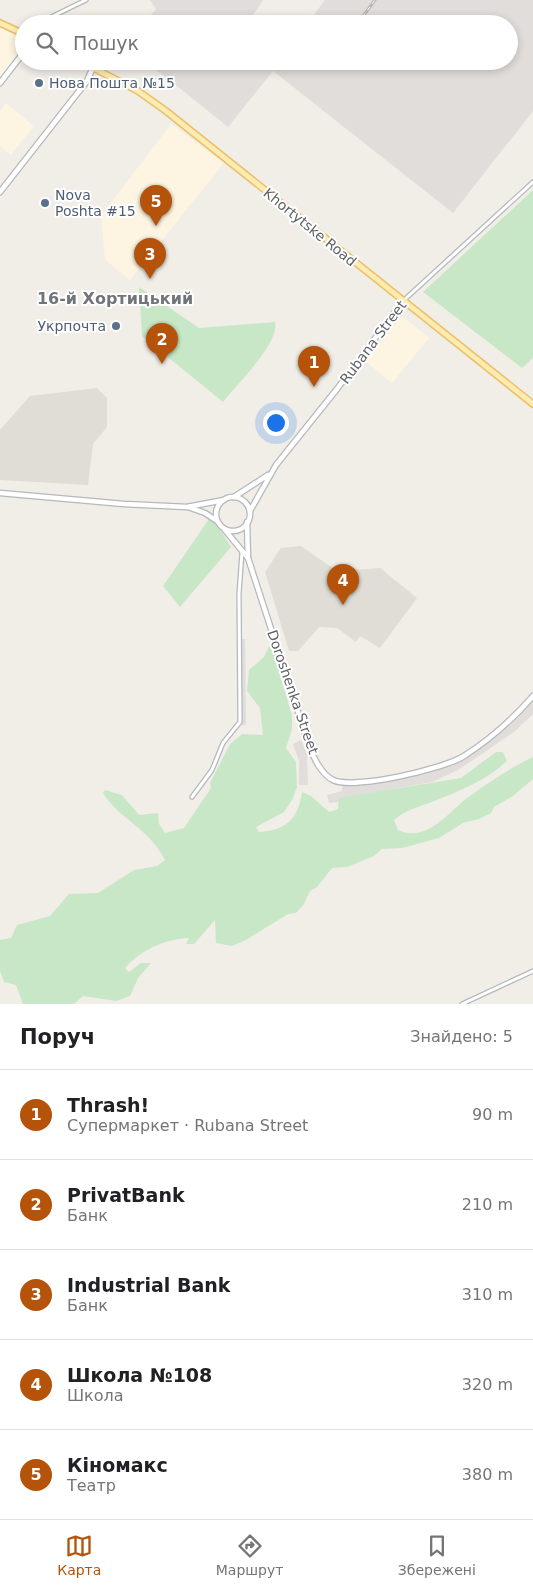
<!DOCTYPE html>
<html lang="uk">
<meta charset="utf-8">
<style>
body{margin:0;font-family:"DejaVu Sans",sans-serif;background:#f2f2f2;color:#202124}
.you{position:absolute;left:275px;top:422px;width:18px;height:18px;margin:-12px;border:4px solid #fff;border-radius:50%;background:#1a73e8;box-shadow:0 0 0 8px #1a73e833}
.badge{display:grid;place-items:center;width:32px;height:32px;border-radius:50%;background:#b45309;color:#fff;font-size:16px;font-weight:700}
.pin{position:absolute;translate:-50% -41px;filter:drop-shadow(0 1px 2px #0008)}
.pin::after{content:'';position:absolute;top:26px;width:18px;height:15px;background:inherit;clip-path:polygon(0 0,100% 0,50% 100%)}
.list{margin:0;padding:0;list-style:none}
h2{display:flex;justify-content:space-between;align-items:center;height:65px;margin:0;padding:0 20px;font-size:21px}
h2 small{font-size:16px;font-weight:400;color:#757577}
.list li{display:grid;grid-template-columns:32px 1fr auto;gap:15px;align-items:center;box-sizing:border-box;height:90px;padding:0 20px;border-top:1px solid #e0e0e0}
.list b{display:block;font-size:19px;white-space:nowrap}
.list p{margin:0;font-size:16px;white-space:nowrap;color:#757577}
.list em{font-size:16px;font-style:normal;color:#757577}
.icon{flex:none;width:28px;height:28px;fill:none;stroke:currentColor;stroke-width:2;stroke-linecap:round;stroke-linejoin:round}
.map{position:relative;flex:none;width:533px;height:1004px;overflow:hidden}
.search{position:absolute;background:#fff;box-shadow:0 2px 8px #0003;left:15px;right:15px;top:15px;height:55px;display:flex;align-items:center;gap:12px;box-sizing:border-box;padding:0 18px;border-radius:28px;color:#757577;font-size:19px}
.sheet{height:515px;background:#fff}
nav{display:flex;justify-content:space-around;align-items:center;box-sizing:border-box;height:70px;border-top:1px solid #e0e0e0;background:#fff;font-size:14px;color:#757577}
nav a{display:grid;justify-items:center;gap:2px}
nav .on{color:#b45309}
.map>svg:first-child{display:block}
</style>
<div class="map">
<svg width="533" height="1004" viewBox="0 0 533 1004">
<rect width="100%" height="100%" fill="#f1eee8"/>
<g fill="#fdf5e1">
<polygon points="0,28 21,37 24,41 22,50 0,77"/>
<polygon points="6,103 34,126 11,155 0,146 0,111"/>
<polygon points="171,124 224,163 130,280 105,260 101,216"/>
<polygon points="402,316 429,338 392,383 365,361"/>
</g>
<g fill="#e0ddda">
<polygon points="150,0 263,0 250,20 254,24 143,24 156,9"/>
<polygon points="325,0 533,0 533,111 453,213 273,71 228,127 162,74 139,61 275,61 271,69 278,61 509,61 509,24 307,24"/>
<polygon points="241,639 245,639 246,725 242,725"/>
<polygon points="533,700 533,714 514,732 458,770 432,782 339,799 339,802 329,803 327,795 342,791 342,786 377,783 426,774 453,765 509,726"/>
<polygon points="301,740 307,754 308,785 299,785 299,761 293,744"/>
</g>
<g fill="#e0ddd6">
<polygon points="97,388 107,398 107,427 93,444 88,485 0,480 0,430 30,396"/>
<polygon points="301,546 337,571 380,568 417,598 380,648 360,636 356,642 337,628 319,627 298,651 289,651 265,572 281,548"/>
</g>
<g fill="#c8e7c6">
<polygon points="533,190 533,358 522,368 423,292"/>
<path d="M139 287 199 328 275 322C280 343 236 385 223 402L142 336Z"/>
<polygon points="209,519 217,525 231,547 180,607 163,586"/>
<path d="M271 642 292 716V729L286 748 296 762 297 787 292 800 284 812 256 827 259 832C287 830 298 819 302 792L311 796 329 812 338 809 339 798 461 778 496 752H503L507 761C486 781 459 791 432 802 418 807 405 810 394 820L398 830C426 843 447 814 467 798 483 786 515 765 533 757V779L513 796 494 807 491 813 479 819 463 823 439 838 402 848 382 849 374 856 347 867 332 868 317 887 310 891 304 904 296 913 288 914 246 940 232 946 216 943 215 920 194 944H186L189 938C165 939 141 950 125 968L129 972 141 963H151L138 978 130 996 116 1001 83 996 74 1004H23L16 985 4 982 0 971V940L11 938 17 925 50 916 69 894 98 893 134 870 157 866 165 860C148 827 121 821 103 793L105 790 122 795 139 815 158 813 159 824 165 833 184 828 211 788 210 783 230 744 242 734 263 735 260 708 247 691 249 670 264 657Z"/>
</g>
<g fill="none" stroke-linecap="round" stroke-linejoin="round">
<g stroke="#b5b8bc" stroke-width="5.5">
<g id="minor">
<polyline points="42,24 45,20 86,0"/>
<polyline points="403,301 533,182"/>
<polyline points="192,797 212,770 223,743 240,722 239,594 242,552"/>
<polyline points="462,1004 533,971"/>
</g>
</g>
<g stroke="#b5b8bc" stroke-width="7">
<g id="tertiary">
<polyline points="0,83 24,52"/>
<polyline points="0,192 87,81 93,67"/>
<polyline points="0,493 124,504 187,507 224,500"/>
<polyline points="234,497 268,475"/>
<circle cx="233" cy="514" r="17"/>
<polyline points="188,507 205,513 217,521"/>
<polyline points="250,511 276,465 337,389 403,301"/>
<path d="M247 522 248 558 309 746C314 758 321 774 333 780 353 790 444 769 464 756 489 740 513 719 533 696"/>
<polyline points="225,530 248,558"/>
</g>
</g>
<g stroke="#ecbf66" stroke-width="8">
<g id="primary">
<polyline points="0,23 24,34"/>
<polyline points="80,61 138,91 166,111 533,404"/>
</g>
</g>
<use href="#minor" stroke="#fff" stroke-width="3"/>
<use href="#tertiary" stroke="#fff" stroke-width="4.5"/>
<use href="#primary" stroke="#fcecb2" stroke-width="5"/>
<g stroke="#b6b7b8" stroke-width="3">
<polyline id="rail" points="358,23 375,0"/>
</g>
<use href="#rail" stroke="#fff" stroke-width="1" stroke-dasharray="4" stroke-linecap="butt"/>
</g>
<g fill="#5c6f8a" stroke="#fff" stroke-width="2">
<circle cx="39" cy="83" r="5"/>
<circle cx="45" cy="203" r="5"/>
<circle cx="116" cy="326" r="5"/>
</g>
<g text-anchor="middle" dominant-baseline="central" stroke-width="4" stroke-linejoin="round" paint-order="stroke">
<g font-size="14" fill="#4e5e75" stroke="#fff" text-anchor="start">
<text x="49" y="83">Нова Пошта №15</text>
<text x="55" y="195">Nova<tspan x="55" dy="16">Poshta #15</tspan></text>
<text x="106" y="326" text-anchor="end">Укрпочта</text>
</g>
<g font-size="14" fill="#5f6368" stroke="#fff">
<text transform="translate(310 227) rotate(39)">Khortytske Road</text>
<text transform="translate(373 342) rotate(-53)">Rubana Street</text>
<text transform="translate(293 692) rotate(71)">Doroshenka Street</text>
</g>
<g font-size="16" font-weight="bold" fill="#707579" stroke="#fff">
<text x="115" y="298">16-й Хортицький</text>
</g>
</g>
</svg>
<div class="you"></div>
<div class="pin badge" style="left:314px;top:387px">1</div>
<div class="pin badge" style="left:162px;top:364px">2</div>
<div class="pin badge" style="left:150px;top:279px">3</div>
<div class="pin badge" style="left:343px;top:605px">4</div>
<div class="pin badge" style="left:156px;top:226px">5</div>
<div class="search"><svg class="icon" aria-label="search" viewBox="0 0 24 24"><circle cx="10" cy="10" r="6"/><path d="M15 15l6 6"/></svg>Пошук</div>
</div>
<section class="sheet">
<h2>Поруч<small>Знайдено: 5</small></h2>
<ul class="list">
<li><span class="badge">1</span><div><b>Thrash!</b><p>Супермаркет · Rubana Street</p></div><em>90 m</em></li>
<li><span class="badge">2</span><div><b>PrivatBank</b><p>Банк</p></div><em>210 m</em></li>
<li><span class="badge">3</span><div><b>Industrial Bank</b><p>Банк</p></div><em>310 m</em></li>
<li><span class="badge">4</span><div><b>Школа №108</b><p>Школа</p></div><em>320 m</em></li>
<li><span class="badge">5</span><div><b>Кіномакс</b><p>Театр</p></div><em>380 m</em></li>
</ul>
</section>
<nav>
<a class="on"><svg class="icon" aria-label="map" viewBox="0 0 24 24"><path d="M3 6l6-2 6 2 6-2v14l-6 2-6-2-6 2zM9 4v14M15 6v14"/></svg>Карта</a>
<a><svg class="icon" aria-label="directions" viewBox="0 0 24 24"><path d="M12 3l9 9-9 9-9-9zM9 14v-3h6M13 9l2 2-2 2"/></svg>Маршрут</a>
<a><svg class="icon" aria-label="saved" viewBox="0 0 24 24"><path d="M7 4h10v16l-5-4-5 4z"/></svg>Збережені</a>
</nav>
